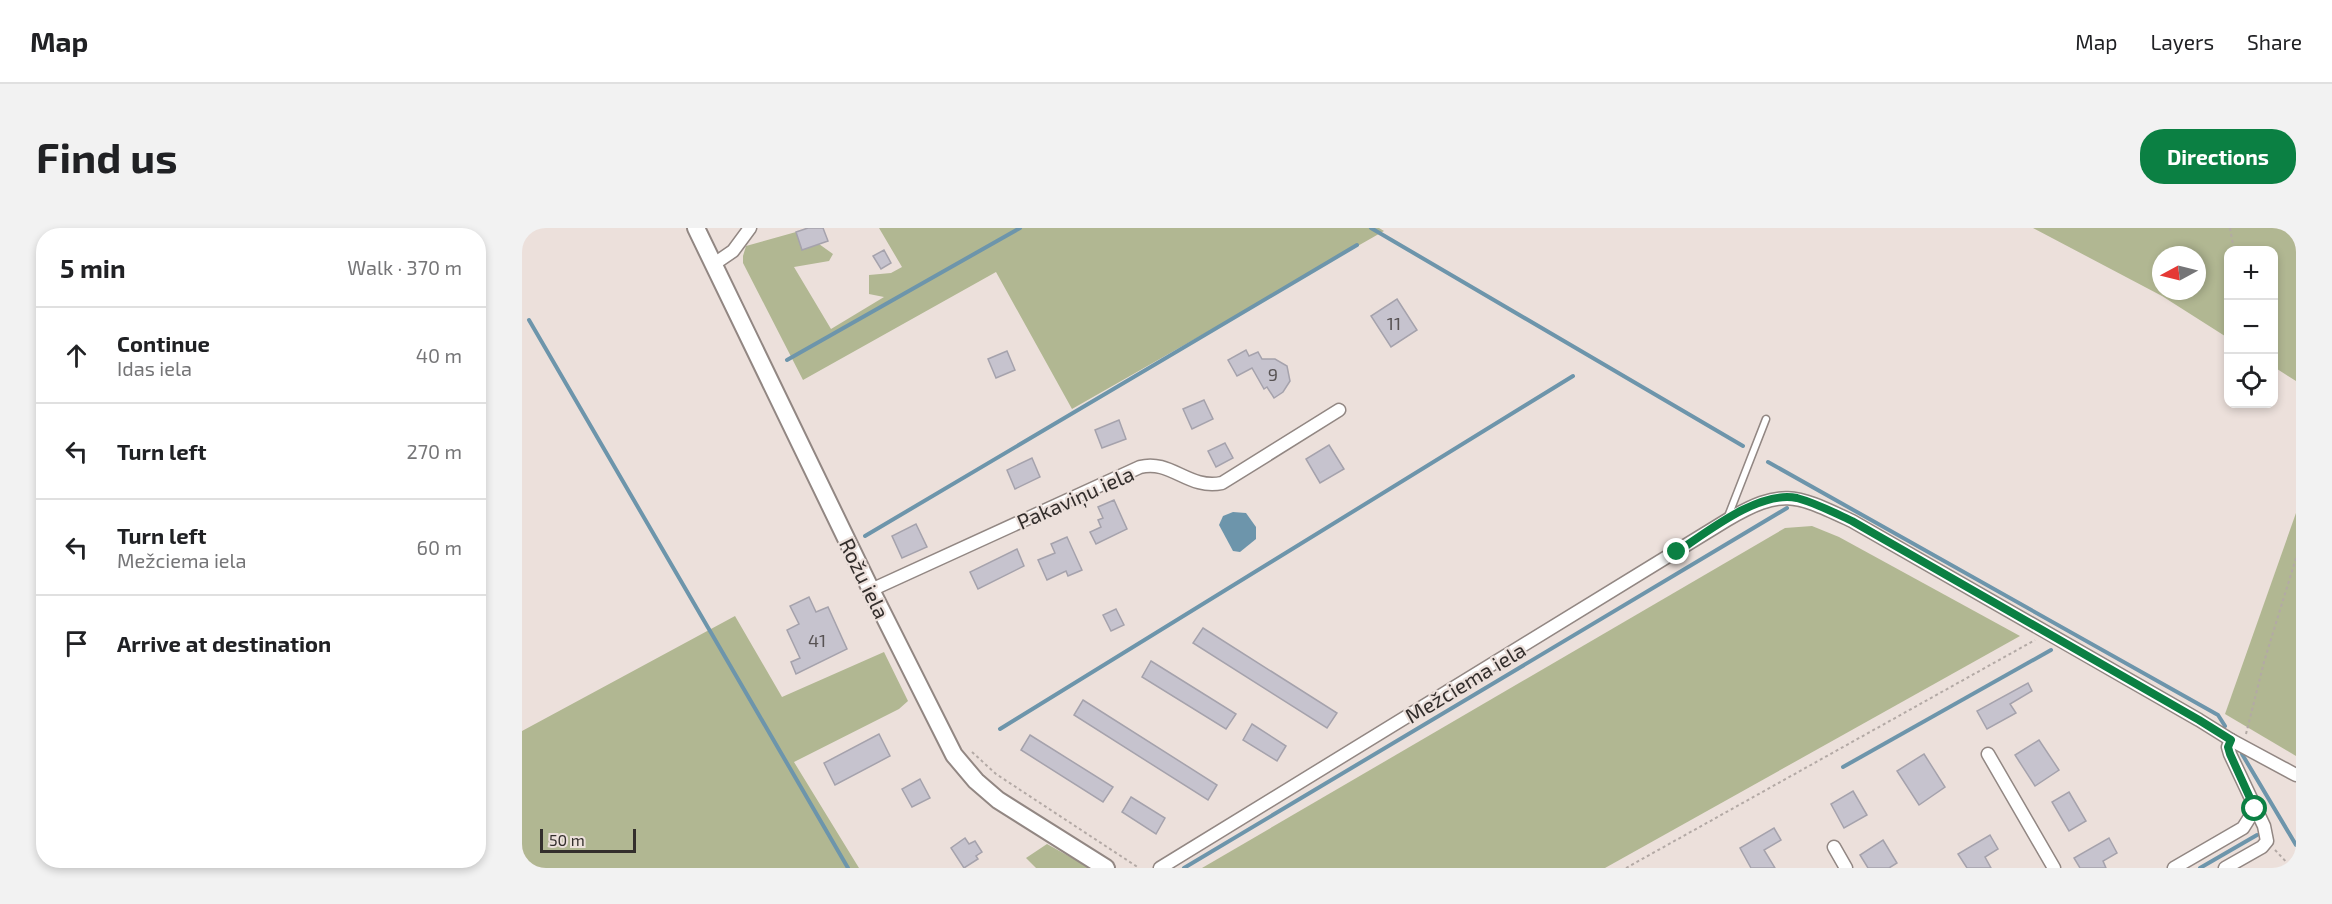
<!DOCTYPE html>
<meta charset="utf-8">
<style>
body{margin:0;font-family:"Exo 2",sans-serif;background:#f2f2f2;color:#202124}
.controls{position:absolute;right:18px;top:18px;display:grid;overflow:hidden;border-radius:12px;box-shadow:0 3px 9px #0003}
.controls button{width:54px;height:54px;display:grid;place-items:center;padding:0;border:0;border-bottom:2px solid #e0e0e0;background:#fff;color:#202124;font:30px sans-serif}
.compass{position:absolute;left:1630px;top:18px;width:54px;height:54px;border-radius:50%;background:#fff;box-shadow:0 3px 9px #0003;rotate:263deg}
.scale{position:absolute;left:18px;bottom:15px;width:96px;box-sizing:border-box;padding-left:6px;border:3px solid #332e2c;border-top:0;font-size:16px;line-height:21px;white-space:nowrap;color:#332e2c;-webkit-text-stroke:4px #ece0db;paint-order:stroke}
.stop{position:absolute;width:18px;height:18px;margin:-14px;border:4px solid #0b8043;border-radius:50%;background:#fff}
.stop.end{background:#0b8043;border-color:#fff;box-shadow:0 2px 6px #0008}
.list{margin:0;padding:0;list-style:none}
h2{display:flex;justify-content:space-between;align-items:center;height:78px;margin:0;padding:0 24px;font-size:26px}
h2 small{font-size:20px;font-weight:400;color:#757577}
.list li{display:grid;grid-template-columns:39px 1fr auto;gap:18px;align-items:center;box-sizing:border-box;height:96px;padding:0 24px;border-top:2px solid #e0e0e0}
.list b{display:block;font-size:22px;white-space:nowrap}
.list p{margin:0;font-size:20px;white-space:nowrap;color:#757577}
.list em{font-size:20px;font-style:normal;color:#757577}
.icon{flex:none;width:33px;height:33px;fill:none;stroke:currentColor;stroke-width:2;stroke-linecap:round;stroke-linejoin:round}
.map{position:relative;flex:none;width:1774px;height:640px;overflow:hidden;border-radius:24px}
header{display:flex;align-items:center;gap:36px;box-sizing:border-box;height:84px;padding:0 30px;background:#fff;border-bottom:2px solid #e0e0e0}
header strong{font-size:28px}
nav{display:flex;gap:33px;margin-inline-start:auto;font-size:21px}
.intro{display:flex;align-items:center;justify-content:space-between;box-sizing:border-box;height:144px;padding:0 36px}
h1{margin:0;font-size:42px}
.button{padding:15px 27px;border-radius:24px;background:#0b8043;color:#fff;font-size:21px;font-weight:700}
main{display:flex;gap:36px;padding:0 36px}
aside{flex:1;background:#fff;border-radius:24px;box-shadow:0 3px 9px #0003}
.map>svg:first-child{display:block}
</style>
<header>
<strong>Map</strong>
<nav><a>Map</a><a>Layers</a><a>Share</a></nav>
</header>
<div class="intro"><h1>Find us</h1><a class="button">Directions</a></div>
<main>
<aside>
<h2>5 min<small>Walk · 370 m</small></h2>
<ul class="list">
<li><svg class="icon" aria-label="ahead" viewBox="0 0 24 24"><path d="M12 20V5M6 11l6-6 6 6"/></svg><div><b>Continue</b><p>Idas iela</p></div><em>40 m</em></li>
<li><svg class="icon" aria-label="left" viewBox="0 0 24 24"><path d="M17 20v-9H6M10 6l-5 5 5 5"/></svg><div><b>Turn left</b></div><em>270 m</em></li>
<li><svg class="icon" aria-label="left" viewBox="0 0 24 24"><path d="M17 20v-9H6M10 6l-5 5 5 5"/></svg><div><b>Turn left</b><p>Mežciema iela</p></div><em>60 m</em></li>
<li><svg class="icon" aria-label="arrive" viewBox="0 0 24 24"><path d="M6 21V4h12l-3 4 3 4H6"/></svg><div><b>Arrive at destination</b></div></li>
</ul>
</aside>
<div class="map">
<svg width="1774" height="640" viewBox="0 0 1774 640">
<rect width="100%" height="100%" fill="#ece0db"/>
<g fill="#b1b792" fill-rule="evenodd">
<polygon points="357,0 857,0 862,3 550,181 474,44 281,152 221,35 221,28 224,18 274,4 280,22 297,16 311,26 307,33 272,39 309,101 362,69 347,66 347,47 369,45 380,39"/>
<path d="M1511 0H1774V153L1752 139V22H1706V110L1640 68ZM1639 27H1675V63H1639Z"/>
<polygon points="1774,285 1774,528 1703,486"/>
<polygon points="1290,298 1317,309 1498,408 1083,640 680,640 1263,300"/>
<polygon points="213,388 260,469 362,424 386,473 377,481 272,534 337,640 9,640 0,625 0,503"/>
<polygon points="525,616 568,640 514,640 504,630"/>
</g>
<polygon fill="#6d95ab" points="711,284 724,285 734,299 734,311 718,324 711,323 697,297 701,288"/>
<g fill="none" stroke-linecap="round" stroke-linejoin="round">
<g stroke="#6d95ab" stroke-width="4">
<polyline points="849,0 1221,218"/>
<polyline points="7,92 326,640"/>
<polyline points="265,132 498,0"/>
<polyline points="1246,234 1696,487 1703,498"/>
<polyline points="343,308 835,17"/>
<polyline points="478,501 1051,148"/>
<polyline points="1720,526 1774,617"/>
<polyline points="1321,539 1529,422"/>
<polyline points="662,640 1265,280"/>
<polyline points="1678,640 1735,607"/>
</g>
</g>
<g fill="#c6c3ce" stroke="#a5a2ac" stroke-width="1.5">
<polygon points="286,0 301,0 306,13 280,22 274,4"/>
<polygon points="362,22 369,35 359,41 351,28"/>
<polygon points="875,71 895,102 869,119 849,88"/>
<polygon points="724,122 727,128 736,124 740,131 753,131 765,138 768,153 761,164 752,170 745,159 742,161 730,140 715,148 706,132"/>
<polygon points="485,123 493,142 474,150 466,131"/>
<polygon points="682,172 691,191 670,201 661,181"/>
<polygon points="597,192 604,211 580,220 573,202"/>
<polygon points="703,215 711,230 694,239 686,223"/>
<polygon points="807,217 822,241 798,255 784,231"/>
<polygon points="510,230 518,249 493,261 485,242"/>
<polygon points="592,272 605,301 574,316 568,304 579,299 576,292 581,290 576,279"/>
<polygon points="394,296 405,319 380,330 370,308"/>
<polygon points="545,309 560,342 546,348 544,343 525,352 516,332 533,325 529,316"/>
<polygon points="495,321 502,338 456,361 448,344"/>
<polygon points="287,369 294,384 306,379 325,421 274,446 269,434 278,430 265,402 277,396 268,378"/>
<polygon points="594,381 602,397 589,403 581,387"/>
<polygon points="681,400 815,485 805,500 671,415"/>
<polygon points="629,433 714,486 704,501 620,449"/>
<polygon points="1506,455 1510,463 1488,476 1494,485 1465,501 1455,483"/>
<polygon points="561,472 695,557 686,572 552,487"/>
<polygon points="730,496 764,518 755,533 721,512"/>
<polygon points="357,506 368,528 313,557 302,535"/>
<polygon points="508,507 591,559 581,574 499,522"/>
<polygon points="1517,512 1537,542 1513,558 1493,527"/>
<polygon points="1402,526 1423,559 1397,577 1375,543"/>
<polygon points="398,551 408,570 390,579 380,561"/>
<polygon points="1331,563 1345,587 1322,600 1309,576"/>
<polygon points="1547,564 1564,593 1547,603 1530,574"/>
<polygon points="609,569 643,590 634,606 600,584"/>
<polygon points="1252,600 1259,612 1242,622 1253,640 1229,640 1218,620"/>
<polygon points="1468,607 1476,621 1463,629 1469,640 1445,640 1436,626"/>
<polygon points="443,610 447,616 453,613 460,624 454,628 456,631 442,640 429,620"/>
<polygon points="1587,610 1595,625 1581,633 1584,640 1558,640 1552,630"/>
<polygon points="1361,612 1375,635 1367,640 1346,640 1338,627"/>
</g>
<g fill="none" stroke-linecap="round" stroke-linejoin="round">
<g stroke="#928783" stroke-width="9">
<polyline id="service" points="1205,291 1244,191"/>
</g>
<g stroke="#928783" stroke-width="15">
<g id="minor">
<polyline points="192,36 211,23 228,0"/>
<path d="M349 362 618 239C649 231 666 262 700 255L817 182"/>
<polyline points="1466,526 1532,640"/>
<polyline points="1312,619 1324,640"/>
<path d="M638 640 1205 292C1261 259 1274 267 1330 293L1677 492 1709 512 1774 547"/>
<polyline points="1652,640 1721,600 1733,581"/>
<polyline points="1703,640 1740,619 1745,613 1742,598 1708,526 1706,519 1709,512"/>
</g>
</g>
<g stroke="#928783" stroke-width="20">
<polyline id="tertiary" points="174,0 349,362 432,527 454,553 476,572 584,640"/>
</g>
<g stroke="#b3a9a5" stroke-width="2" stroke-dasharray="3 3" stroke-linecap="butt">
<polyline points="1708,0 1712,22"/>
<polyline points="1724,506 1742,434 1774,330"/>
<polyline points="450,524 474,546 617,640"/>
<polyline points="1753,622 1770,640"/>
<polyline points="1104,640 1513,412"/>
</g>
<use href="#service" stroke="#fff" stroke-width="6"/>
<use href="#minor" stroke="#fff" stroke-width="12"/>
<use href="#tertiary" stroke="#fff" stroke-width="16"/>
</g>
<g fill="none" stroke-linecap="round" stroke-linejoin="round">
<path stroke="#0b8043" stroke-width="8" d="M1155 324C1185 304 1237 262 1275 270 1294 275 1313 285 1330 293L1677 492 1709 512 1706 519 1708 526 1733 581"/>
</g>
<g text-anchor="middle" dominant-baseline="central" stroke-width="4.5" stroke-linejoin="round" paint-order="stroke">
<g font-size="18" fill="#585354">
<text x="872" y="95">11</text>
<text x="751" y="146">9</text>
<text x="295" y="412">41</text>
</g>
<g font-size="21" fill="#332e2c" stroke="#ece0db">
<text transform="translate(553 269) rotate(-24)">Pakaviņu iela</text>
<text transform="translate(343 350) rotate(64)">Rožu iela</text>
<text transform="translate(943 454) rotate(-31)">Mežciema iela</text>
</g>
</g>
</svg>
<div class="controls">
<button>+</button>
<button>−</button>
<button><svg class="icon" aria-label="locate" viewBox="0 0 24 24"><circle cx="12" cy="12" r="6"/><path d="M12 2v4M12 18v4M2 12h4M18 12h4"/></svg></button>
</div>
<svg class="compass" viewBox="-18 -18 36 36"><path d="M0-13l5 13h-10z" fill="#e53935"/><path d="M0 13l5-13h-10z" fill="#757577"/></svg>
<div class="scale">50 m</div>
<div class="stop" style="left:1733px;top:581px"></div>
<div class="stop end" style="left:1155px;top:324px"></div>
</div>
</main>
